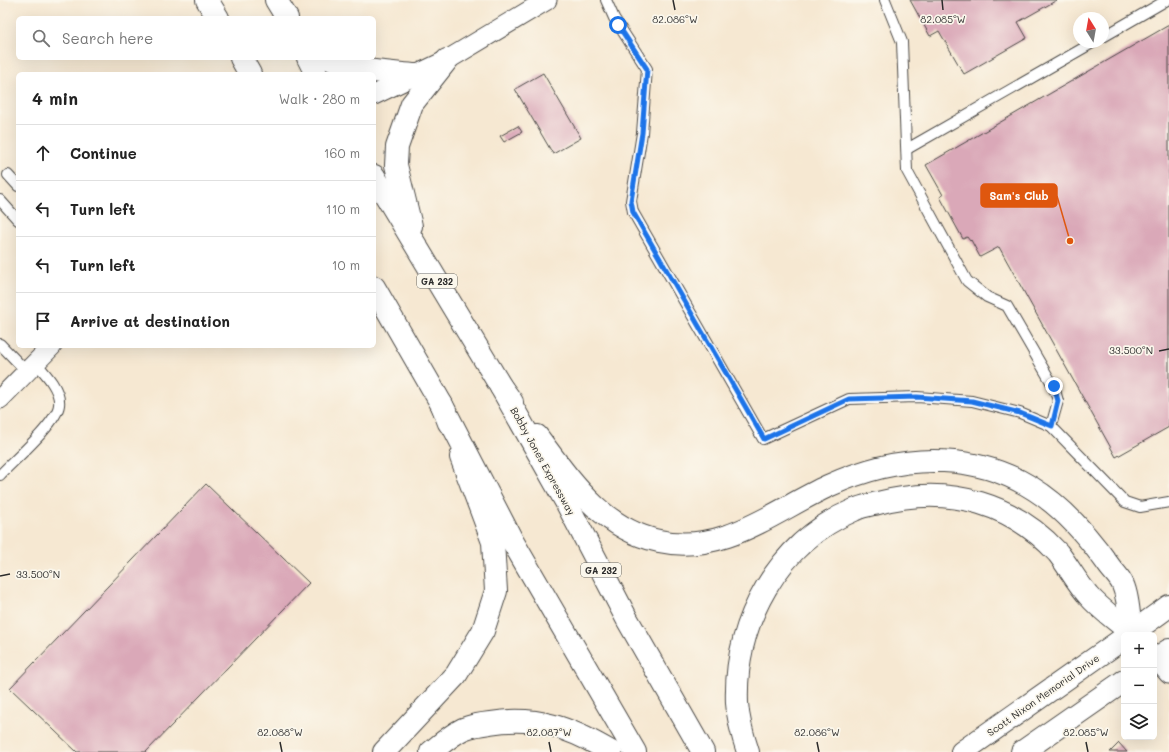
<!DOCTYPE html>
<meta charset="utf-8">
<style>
body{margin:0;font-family:Mali,sans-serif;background:#f6f6f6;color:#222}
.controls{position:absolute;right:12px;bottom:12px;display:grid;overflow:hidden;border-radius:6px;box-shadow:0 4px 16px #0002}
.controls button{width:36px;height:36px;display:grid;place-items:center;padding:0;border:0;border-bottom:1px solid #e0e0e0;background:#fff;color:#222;font:20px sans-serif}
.compass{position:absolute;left:1073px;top:12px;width:36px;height:36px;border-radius:50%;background:#fff;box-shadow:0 4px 16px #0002;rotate:349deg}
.stop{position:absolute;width:12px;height:12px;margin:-9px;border:3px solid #1a73e8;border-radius:50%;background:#fff}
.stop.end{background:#1a73e8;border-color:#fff;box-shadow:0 1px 4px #0008}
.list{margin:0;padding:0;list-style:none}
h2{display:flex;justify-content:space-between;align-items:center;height:52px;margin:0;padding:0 16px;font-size:17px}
h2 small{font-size:13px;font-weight:400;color:#767676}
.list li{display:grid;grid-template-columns:26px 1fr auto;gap:12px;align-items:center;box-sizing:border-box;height:56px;padding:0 16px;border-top:1px solid #e0e0e0}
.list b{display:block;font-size:15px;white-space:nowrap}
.list em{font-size:13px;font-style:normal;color:#767676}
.icon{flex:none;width:22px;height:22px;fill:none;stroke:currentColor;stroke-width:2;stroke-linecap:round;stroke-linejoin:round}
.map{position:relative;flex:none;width:1169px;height:752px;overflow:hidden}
.search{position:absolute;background:#fff;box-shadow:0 4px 16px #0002;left:16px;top:16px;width:360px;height:44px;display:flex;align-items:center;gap:10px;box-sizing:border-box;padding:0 14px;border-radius:6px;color:#767676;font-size:15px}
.panel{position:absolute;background:#fff;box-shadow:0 4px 16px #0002;left:16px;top:72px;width:360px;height:276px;border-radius:6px}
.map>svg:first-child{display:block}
</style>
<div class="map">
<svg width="1169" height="752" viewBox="0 0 1169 752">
<rect width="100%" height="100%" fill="#fbf7ec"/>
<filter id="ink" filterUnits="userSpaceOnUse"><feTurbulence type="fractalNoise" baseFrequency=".025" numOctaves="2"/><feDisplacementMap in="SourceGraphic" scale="8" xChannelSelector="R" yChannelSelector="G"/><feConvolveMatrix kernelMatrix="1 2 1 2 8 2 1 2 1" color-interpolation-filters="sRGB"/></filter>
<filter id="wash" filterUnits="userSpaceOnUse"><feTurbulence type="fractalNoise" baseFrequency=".012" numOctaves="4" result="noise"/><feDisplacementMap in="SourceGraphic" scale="16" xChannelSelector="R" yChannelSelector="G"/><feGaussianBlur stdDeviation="0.9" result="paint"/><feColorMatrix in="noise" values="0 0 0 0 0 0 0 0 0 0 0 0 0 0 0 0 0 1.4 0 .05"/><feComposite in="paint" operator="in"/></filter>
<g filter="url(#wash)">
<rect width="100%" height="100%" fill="#f6e8d2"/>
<g id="blocks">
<g fill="#daa8b8">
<polygon points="910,0 1057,0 1018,22 1027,38 964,74 939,31 930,36"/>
<polygon points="1169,25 1169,427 1116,457 999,247 980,257 971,240 970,241 967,237 963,239 940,197 943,195 926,165"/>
<polygon points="543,73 581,138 553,154 515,89"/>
<polygon points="518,126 522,132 504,142 500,136"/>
<polygon points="206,484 309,583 146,752 77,752 10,688"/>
<polygon points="1119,743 1127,752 1110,752"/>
</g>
</g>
</g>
<g filter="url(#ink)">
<use href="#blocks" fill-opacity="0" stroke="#494744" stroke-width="1"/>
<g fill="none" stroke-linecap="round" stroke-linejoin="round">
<g stroke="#494744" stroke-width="12">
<g id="service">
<polyline points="606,0 614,18 647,69 642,133 631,201 633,212 763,439 849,399 917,397 972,401 1020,413 1051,426 1125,502 1140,507 1169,502"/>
<polyline points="885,0 902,42 907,171 967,281 987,297 1007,306 1054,387 1058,401 1051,426"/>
<polyline points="1103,37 1167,0"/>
<polyline points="907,149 1094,42"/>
<polyline points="8,175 18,186"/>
<polyline points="0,200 18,220"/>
<polyline points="0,344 27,372"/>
<path d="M0 475C14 460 57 423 59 405 61 390 45 373 36 363"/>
</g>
</g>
<g stroke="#494744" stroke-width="21">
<g id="minor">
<polyline points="374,95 447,60 547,0"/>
<polyline points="0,399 52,346"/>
<polyline points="1156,659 1169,674"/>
</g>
</g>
<g stroke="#494744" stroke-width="24">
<g id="secondary">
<polyline points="1129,635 1169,606"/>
<polyline points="1154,660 1169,650"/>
<polyline points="962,752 1124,638"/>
<polyline points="1022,752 1124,681"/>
</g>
</g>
<g stroke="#494744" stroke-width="24">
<g id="primary">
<polyline points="207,0 218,18"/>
<polyline points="276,0 287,18"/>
<polyline points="241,58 250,74"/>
<polyline points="308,58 316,74"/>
<path d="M328 58C355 72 386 72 416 75"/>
<polyline points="374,176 501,387 512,402"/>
<polyline points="411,226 396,165 397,147 412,104 447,60"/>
<polyline points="374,287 442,405 449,423"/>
<path d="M537 436C570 480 602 529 659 541 723 555 774 511 828 486 903 451 987 449 1053 503 1076 522 1093 543 1110 567 1114 572 1121 579 1123 585 1129 599 1129 618 1131 633"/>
<polyline points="384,752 456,675 483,631 496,591 493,542 461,457"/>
</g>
</g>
<g stroke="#494744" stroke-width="24">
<g id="motorway">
<polyline points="501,387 565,500 627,619 703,752"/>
<polyline points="442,405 513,542 635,752"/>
<path d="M431 752C441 744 451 735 463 729 471 726 481 724 490 723 536 715 571 728 611 752"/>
<path d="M748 752C743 737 738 719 737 703 734 622 778 542 854 510 862 506 870 505 878 503 911 494 947 493 980 503 1010 512 1037 530 1058 553 1069 567 1077 583 1089 596 1101 610 1118 621 1131 633"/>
</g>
</g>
<use href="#service" stroke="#fff" stroke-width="10"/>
<use href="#minor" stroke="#fff" stroke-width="19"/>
<use href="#secondary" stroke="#fff" stroke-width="22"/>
<use href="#primary" stroke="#fff" stroke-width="22"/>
<use href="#motorway" stroke="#fff" stroke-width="22"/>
</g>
</g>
<g fill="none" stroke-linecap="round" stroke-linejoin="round" filter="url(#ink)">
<polyline stroke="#1a73e8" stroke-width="5" points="618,25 647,69 642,133 631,201 633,212 764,439 849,399 917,397 972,401 1020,413 1052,426 1058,401 1054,386"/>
</g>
<path fill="none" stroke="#2b2b2b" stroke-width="1.5" d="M673 0 675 10M942 0 943 10M1159 351 1169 349M0 576 10 574M280 742 282 752M549 742 551 752M817 742 819 752M1086 742 1088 752"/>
<g text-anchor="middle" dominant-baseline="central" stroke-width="3.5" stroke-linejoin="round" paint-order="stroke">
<g fill="#fbf7ec" stroke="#696865" stroke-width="1">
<rect x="417" y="274" width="40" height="14" rx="3"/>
<rect x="581" y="563" width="40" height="14" rx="3"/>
</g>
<g font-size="9" font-weight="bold" fill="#2b2b2b">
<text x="437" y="281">GA 232</text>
<text x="601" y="570">GA 232</text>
</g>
<g font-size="10" fill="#2b2b2b" stroke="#fbf7ec">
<text transform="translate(543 461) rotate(61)">Bobby Jones Expressway</text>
<text transform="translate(1043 695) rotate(-35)">Scott Nixon Memorial Drive</text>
</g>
</g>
<g font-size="10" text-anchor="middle" fill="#2b2b2b" stroke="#fbf7ec" stroke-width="3.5" stroke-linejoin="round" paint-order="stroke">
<text x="675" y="23">82.086°W</text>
<text x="943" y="23">82.085°W</text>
<text x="1131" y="354">33.500°N</text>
<text x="38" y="578">33.500°N</text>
<text x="280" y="736">82.088°W</text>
<text x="549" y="736">82.087°W</text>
<text x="817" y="736">82.086°W</text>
<text x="1086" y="736">82.085°W</text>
</g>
<path fill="none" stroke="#df570e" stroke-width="1.5" d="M1070 241L1057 196"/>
<circle fill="#df570e" stroke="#fbf7ec" stroke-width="1.5" cx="1070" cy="241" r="4"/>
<rect fill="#df570e" stroke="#df570e" stroke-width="1.5" x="981" y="184" width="76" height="23" rx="4"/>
<g font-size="11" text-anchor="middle" font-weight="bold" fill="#fff">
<text x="1019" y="200">Sam's Club</text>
</g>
</svg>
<div class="controls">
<button>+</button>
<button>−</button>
<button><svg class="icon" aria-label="layers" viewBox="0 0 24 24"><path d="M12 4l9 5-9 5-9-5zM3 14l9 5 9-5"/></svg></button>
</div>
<svg class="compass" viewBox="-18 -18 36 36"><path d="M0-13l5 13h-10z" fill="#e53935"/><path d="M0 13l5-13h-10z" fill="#767676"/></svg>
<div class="stop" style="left:618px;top:25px"></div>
<div class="stop end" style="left:1054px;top:386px"></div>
<div class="search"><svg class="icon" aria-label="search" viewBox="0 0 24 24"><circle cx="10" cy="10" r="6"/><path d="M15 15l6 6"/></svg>Search here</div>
<section class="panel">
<h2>4 min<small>Walk · 280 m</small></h2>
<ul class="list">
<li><svg class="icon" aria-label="ahead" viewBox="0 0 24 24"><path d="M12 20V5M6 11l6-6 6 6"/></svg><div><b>Continue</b></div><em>160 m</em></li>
<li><svg class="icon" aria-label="left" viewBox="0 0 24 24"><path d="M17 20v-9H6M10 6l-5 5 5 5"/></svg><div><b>Turn left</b></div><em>110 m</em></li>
<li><svg class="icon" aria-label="left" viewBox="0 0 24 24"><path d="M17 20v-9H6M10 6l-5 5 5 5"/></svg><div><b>Turn left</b></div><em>10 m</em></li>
<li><svg class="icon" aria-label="arrive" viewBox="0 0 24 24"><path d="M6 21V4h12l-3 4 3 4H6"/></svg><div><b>Arrive at destination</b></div></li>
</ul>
</section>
</div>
